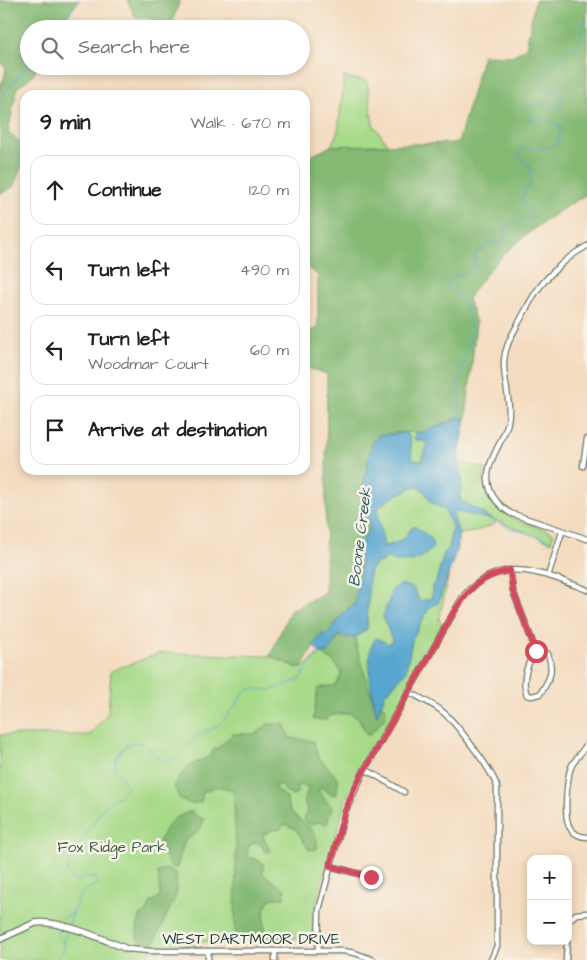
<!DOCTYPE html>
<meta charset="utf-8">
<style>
body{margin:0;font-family:"Architects Daughter",sans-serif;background:#f6f6f6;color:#202124}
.controls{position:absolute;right:15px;bottom:15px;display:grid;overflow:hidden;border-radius:10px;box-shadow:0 2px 8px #0003}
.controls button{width:45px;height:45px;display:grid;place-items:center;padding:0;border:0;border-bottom:1px solid #e0e0e0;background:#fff;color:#202124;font:25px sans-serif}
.stop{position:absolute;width:15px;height:15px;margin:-11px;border:4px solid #d1495b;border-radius:50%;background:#fff}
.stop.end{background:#d1495b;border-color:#fff;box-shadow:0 1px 5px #0008}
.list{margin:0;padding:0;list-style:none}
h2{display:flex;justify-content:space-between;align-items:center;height:65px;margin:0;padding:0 20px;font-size:21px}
h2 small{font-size:16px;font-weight:400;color:#757577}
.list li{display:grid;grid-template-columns:32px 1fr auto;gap:15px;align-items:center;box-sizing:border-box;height:70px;margin:0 10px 10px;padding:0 10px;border:1px solid #e0e0e0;border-radius:15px}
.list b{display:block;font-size:19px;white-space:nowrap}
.list p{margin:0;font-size:16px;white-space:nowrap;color:#757577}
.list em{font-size:16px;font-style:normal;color:#757577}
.icon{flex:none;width:28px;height:28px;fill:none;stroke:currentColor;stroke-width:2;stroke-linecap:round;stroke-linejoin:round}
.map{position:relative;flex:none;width:587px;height:960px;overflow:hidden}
.search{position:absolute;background:#fff;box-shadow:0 2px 8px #0003;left:20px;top:20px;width:290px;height:55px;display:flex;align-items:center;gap:12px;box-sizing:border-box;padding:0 18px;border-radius:28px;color:#757577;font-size:19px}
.panel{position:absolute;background:#fff;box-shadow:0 2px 8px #0003;left:20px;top:90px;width:290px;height:385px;border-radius:15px}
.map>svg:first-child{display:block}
</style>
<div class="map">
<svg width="587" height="960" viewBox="0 0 587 960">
<rect width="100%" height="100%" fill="#f7f3e8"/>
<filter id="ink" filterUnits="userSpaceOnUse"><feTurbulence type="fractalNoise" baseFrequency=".02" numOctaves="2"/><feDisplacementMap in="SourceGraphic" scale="10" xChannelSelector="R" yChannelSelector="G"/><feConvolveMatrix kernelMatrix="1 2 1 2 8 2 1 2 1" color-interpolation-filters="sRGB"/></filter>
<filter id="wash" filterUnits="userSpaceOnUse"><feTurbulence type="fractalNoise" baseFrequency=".0096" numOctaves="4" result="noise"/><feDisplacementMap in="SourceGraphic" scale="20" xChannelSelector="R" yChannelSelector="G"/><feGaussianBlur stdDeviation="1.12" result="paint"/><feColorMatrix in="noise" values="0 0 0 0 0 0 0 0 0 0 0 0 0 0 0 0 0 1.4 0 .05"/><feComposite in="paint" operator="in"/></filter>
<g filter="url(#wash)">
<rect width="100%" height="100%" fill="#f4dcc0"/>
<g fill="#a7da89" stroke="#638c5e">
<polygon points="344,77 367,81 373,124 388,145 331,146 338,131"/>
<polygon points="415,431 415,440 423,441 427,445 421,461 412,459 410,437 405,433"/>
<path d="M458 461 485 469C485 474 484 480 485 485 491 517 528 523 554 533L551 542 495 520V524L474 532 459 534 452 510 493 519 460 500 462 479Z"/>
<path d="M415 486 423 489 432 504 444 508 452 526 449 548 444 553 436 582 432 586V598L420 602 413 588 383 617 392 640 389 644 370 655 372 699 356 645 355 638 367 629 369 572 376 563 383 562 414 526C404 538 400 544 383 546L377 509 393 497Z"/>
<polygon points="449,575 439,619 442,625 347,797 317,899 313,939 235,939 209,941 150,951 146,960 0,960 0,735 90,735 108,713 111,671 160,653 270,656 301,669 321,653 334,662 342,673 337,685 331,715 350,713 359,719 367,735 386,708 381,705 385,694 406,672 412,640 429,608 438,603"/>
</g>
<g fill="#85ba75" stroke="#527c54">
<polygon points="0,0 79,0 58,29 29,29 29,66 37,66 33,75 17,88 8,133 19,141 25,135 25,158 13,187 0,194 0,85 4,79 6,68 0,62"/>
<polygon points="127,0 180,0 172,23 135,16"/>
<path d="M535 0H587V194C541 221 496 253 468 299L476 323 466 420 460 417 421 433C412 430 390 434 380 435L363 486 370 527 356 552 361 561 355 604 346 610 327 635 322 634 313 646 301 669 270 656 290 611 325 592 327 374 305 367V332L318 329V275L305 266V224L309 157 331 146 458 143 483 55 512 56 526 48Z"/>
<polygon points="339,636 355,638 356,645 377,714 381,705 386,708 385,718 368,736 359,719 350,713 331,715 326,720 313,719 318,688 336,685 342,673 334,662 321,653 328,653"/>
<path d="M268 724H284L290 738 313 741 318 757 338 779 337 795 330 794 321 787 318 791 332 807 327 824 318 822 310 825 304 820 307 809C303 802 304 797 308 790L307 786 299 785 296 787 298 792 292 796 286 792 282 785H275V789L287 798C286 823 321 821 317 849L309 850 296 829 284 824 281 829 272 830 262 835 271 851 266 853 261 845 256 842 248 847 247 858H253L263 863V874C272 879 276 885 285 889L284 897 270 899 264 909 265 933 255 936H235L236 844 233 790 217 786 203 792 201 802 191 804 179 798 174 785 187 767 212 755 213 750 219 747 233 734H256Z"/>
<path d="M192 811 197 817 204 819C201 831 193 835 184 842L177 868 172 867 168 862 159 842C167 823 173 817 192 811Z"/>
<polygon points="166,869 176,873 177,893 154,943 146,941 141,942 137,938 137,930 140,916 147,912 151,902 160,897 158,872"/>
</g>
<path fill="#56a6d0" stroke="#3a7282" d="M460 417 466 420 458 461 462 479 460 500 494 520 452 511 459 534 456 552 438 603 429 608 412 640 406 672 385 694 377 715C372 698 363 652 376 638L389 644 392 640 383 617 392 590 401 584 413 588 420 601 432 598V586L436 582 444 553 449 548 452 526 444 509 432 504 423 489 415 486 393 497 377 509 384 546C400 545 404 537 414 526L431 538 433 547C423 561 401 567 387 557L383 562 376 563 369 572 367 629 355 638 338 636 328 653 319 652 313 646 322 634 327 635 346 610 355 604 361 561 356 552 370 527 363 486 372 444 379 435 405 433 410 437 412 459 421 461 427 445 423 441 415 440V431L421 433Z"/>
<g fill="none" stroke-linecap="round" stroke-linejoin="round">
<g stroke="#56a6d0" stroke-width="1">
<polyline points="53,29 60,17 69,14 75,2 81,0"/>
<polyline points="0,101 6,90 15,81 16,78 22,74 24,64 29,63"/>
<path d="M460 418 458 385 472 330 464 303 446 285 453 277 474 270 476 252 485 248 492 240 503 247 506 225 535 217 521 201 526 187 531 186 530 165 519 158 520 149 551 148 558 143 561 126 542 119 531 120 528 108C538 97 548 102 559 108L562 100 559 90 545 86 541 80 543 71 558 63 561 54C580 45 582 42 583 21H587"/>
<polyline points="494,520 510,528 550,540"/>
<polyline points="62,918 72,913"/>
<path d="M69 925 78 899 82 893 98 883 97 877 84 878 76 881 71 879 67 872 73 854 106 804C115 797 126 796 127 784L114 769 115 760 123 749 129 744 136 742 144 745 160 760 167 762 176 758 193 739 202 732 215 728 227 716 238 703 243 693 249 689 270 690 300 679 319 651"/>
<polyline points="57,930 58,936 63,943"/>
<polyline points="54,960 65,949 63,943 67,929"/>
</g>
</g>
</g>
<g filter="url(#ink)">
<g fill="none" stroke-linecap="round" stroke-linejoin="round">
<g stroke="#6a7565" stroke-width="7">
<g id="minor">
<path d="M587 246C568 256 548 275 536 292 530 301 525 312 519 322 512 335 505 346 504 361 503 381 512 402 508 422 503 445 481 465 490 490 494 500 501 507 510 513L587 539"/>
<polyline points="583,466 587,439"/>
<polyline points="510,570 513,591 536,651"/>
<polyline points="548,576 562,532"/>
<path d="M536 651 548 654C554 672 550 679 540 694L532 696 527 695C521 681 527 663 536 651Z"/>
<path d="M409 692C420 698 433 704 443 712 456 723 493 771 497 787V946L491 960"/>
<path d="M587 744C582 752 575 759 571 767 567 778 563 818 570 828 574 834 581 837 587 837"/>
<polyline points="365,769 404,792"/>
<polyline points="330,866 371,877"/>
<polyline points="568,921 576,914 587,913"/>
<polyline points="127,949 150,951 343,951 355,953 374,960"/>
<polyline points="208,951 208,960"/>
<path d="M318 951 319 910 345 812 365 769 454 612C459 604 463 595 470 589 499 563 527 568 561 580 570 584 579 586 587 590"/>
<polyline points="275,952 275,960"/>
<polyline points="566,960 567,941"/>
</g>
</g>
<g stroke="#6a7565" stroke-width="8">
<path id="tertiary" d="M0 939 35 923C58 919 105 940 127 949"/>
</g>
<use href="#minor" stroke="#fff" stroke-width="4.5"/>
<use href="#tertiary" stroke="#fff" stroke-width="5.5"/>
</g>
</g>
<g fill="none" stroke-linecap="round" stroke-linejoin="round" filter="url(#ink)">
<path stroke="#d1495b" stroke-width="6" d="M371 877 330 866 345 812 355 787 454 612C472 585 478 578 510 570L513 591 536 651"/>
</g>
<g text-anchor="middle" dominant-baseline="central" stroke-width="5" stroke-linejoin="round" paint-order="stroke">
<g font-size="15" fill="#3a5c45" stroke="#f7f3e8">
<text x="112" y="847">Fox Ridge Park</text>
</g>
<g font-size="15" fill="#1f3d34" stroke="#f7f3e8">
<text x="251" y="939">WEST DARTMOOR DRIVE</text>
</g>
<g font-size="16" font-style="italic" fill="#305c63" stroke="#f7f3e8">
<text transform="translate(360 537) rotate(-83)">Boone Creek</text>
</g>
</g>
</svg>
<div class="controls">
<button>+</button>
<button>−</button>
</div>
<div class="stop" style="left:536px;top:651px"></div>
<div class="stop end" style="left:371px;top:877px"></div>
<div class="search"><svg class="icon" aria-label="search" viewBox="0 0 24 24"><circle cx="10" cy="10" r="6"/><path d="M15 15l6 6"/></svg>Search here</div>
<section class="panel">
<h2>9 min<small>Walk · 670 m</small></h2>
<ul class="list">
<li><svg class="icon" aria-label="ahead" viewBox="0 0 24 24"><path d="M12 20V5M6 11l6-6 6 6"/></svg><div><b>Continue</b></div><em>120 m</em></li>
<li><svg class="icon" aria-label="left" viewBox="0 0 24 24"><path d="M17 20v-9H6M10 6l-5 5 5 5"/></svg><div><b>Turn left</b></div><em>490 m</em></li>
<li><svg class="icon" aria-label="left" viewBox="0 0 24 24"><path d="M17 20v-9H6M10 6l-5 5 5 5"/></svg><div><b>Turn left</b><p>Woodmar Court</p></div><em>60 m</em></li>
<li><svg class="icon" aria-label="arrive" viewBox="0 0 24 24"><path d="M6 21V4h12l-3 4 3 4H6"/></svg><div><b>Arrive at destination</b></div></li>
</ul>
</section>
</div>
